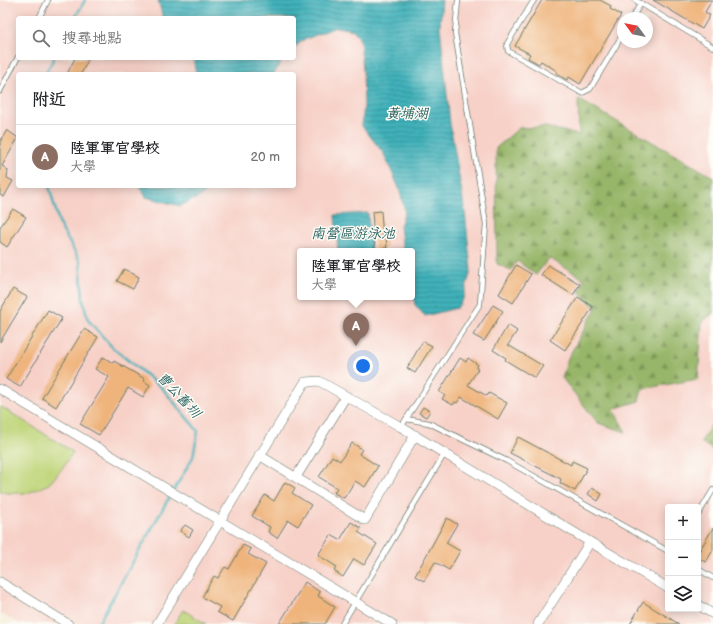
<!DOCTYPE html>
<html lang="zh-TW">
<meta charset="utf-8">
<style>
body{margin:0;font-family:"Balsamiq Sans","LXGW WenKai TC",sans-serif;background:#f6f6f6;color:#202124}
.controls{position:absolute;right:12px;bottom:12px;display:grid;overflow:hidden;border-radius:4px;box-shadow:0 2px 10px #0003}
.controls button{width:36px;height:36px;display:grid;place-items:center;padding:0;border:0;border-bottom:1px solid #e0e0e0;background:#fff;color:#202124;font:20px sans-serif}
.compass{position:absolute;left:617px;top:12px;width:36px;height:36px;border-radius:50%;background:#fff;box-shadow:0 2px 10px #0003;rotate:303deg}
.you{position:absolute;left:363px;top:366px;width:14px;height:14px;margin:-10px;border:3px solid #fff;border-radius:50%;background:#1a73e8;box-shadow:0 0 0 6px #1a73e833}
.badge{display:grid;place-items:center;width:26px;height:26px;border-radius:50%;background:#0f766e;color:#fff;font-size:13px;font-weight:700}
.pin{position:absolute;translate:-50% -33px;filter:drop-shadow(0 1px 2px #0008)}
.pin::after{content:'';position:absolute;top:21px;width:14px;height:12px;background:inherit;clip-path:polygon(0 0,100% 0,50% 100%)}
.popup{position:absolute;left:297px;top:248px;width:118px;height:52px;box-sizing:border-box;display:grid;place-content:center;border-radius:4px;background:#fff;filter:drop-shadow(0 1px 3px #0005);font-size:13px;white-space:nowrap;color:#757577}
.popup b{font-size:15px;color:#202124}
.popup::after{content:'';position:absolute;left:50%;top:100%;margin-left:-8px;border:8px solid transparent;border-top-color:#fff}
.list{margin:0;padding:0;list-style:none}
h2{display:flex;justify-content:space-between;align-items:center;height:52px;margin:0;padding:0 16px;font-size:17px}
h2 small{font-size:13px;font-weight:400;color:#757577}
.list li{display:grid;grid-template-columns:26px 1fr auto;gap:12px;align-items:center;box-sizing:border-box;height:64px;padding:0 16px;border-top:1px solid #e0e0e0}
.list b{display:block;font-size:15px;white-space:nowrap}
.list p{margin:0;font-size:13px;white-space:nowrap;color:#757577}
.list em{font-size:13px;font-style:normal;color:#757577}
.icon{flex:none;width:22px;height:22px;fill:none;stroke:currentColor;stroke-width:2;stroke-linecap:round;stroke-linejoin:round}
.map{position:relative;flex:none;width:713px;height:624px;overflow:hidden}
.search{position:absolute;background:#fff;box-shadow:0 2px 10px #0003;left:16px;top:16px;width:280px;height:44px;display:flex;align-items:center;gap:10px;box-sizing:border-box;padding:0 14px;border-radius:4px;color:#757577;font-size:15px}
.panel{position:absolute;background:#fff;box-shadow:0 2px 10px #0003;left:16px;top:72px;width:280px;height:116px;border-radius:4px}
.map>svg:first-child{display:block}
</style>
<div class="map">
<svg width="713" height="624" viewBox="0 0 713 624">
<defs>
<pattern id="forest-firs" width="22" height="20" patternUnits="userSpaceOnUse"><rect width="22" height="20" fill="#97b669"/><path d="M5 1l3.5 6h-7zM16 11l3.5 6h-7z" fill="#7b9557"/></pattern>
<pattern id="water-rules" width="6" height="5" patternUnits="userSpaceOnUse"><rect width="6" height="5" fill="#41b1ba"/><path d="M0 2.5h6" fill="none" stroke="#369198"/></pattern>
</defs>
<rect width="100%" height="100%" fill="#fdfcf7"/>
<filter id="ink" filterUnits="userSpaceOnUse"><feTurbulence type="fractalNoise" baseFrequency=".025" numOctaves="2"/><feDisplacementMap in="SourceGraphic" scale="8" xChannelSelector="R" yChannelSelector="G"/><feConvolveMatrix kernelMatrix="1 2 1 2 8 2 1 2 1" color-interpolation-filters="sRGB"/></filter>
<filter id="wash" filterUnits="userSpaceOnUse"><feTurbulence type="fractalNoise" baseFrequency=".012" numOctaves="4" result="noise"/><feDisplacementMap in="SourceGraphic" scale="16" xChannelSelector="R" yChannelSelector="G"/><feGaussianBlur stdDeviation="0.9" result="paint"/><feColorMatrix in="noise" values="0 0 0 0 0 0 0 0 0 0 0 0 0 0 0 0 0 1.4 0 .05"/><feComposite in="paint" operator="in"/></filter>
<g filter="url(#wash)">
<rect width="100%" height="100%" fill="#f5efdd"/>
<path fill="#f7d1c8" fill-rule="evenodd" d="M0 0H713V624H21L0 613ZM18 18H294V58H18ZM623 18H647V42H623ZM18 74H294V186H18ZM300 251H412V297H300ZM668 507H698V609H668Z"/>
<g fill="url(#forest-firs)" stroke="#5b7a4e">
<polygon points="578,99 713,177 713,313 702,322 698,379 642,389 639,401 613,409 626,432 598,423 562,378 568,358 596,308 579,293 584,279 549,258 536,275 517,261 511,270 497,264 496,148 519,128 546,127 579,135"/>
<polygon points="713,422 713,450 701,442"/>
</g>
<g fill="#bfd579" stroke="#6f8956">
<polygon points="0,406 73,452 61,470 49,484 28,493 7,493 0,491"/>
<polygon points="183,610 206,624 174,624"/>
</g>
<g fill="url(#water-rules)" stroke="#307777">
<polygon points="158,0 442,0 440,26 450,123 465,211 471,270 463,299 457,308 425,316 415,305 412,283 412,251 403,251 400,226 405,211 399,188 384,154 362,126 364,105 363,71 360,40 354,30 336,27 301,41 294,49 294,18 163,18"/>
<polygon points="193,58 285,58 280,64 274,74 196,74"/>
<polygon points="139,186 210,186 203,195 180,206 146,197"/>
<polygon points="368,213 371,251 338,251 335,215"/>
</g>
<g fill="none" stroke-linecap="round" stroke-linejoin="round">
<g stroke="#41b1ba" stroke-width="2.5">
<polyline points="75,18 85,0"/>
<polyline points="45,74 54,58"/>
<polyline points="49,186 60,226 80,261 83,300 88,320 113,348 162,388 198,431 193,457 174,490"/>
<polyline points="98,624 171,494"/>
</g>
</g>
<g id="blocks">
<g fill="#efb47b">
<polygon points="542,0 600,0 611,6 610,9 621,15 580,84 569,77 567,80 556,73 557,71 541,61 539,64 528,58 530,54 515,46"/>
<polygon points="653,0 712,0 705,12 710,15 702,29"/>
<polygon points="75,58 83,58 88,60 81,74 67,74"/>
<polygon points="7,130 18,138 2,166 8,170 7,178 13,181 4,197 0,195 0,142"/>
<polygon points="13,209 26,217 7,247 0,242 0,227"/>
<polygon points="381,211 383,237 386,236 387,248 384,248 384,251 375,251 372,212"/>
<polygon points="516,265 531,274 513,303 499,294"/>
<polygon points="548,265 580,284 573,295 541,275"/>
<polygon points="124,269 139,277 133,289 117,281"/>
<polygon points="13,289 27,297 0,342 0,311"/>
<polygon points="578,297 593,307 565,350 550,340"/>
<polygon points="493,305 503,311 484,341 473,335"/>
<polygon points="48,310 62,318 20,387 6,379"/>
<polygon points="508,325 517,331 508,345 543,366 535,378 505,360 506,358 493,350"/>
<polygon points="84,329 98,337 56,407 42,398"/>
<polygon points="423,341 432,346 415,373 407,368"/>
<polygon points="103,357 113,363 114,361 145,379 144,381 150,385 143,397 128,388 99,435 80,424 109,377 95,369"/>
<polygon points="460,358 466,362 468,358 478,365 476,368 478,369 468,385 487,396 489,393 507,403 498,419 461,397 457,403 455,402 453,405 442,399 445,395 439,392"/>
<polygon points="423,407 430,411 426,417 419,413"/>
<polygon points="518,437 571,465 572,461 587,468 575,491 560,483 561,479 510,453"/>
<polygon points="352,443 362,449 359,454 378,466 365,487 355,481 344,498 334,493 337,488 319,477 332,456 340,461"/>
<polygon points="285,482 295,488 292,493 311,505 298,526 288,520 277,538 268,532 270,527 252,516 265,495 274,501"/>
<polygon points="592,488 602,494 598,501 588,494"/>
<polygon points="447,518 457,524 446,543 460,551 449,570 435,562 424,581 415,576"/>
<polygon points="351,522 361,528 358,532 377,544 364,565 354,559 343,577 334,571 337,567 318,555 331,535 340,540"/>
<polygon points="185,525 193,530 189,537 180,531"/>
<polygon points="713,528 713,550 706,562 698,558 698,553"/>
<polygon points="243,545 251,549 248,554 266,564 233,621 217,612 220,607 202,597 214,576 218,578 225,567 229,569"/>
<polygon points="305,582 320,592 318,596 335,607 325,624 279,624"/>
<polygon points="643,602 679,624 630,624"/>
</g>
</g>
</g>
<g filter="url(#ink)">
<use href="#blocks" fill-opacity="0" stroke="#6a7b6f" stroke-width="1"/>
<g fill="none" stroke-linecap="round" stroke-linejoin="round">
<g stroke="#6a7b6f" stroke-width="6">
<g id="lane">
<polyline points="534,0 507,44 508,51 582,93 590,89 623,34"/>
<polyline points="635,0 713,47"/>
<polyline points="39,18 48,0"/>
<polyline points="632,18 641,3"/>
<polyline points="0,91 18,57"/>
<polyline points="406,419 429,423 507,461 668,551"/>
<polyline points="401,427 480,304 486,224 455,33 458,0"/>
<polyline points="698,515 713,490"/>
<polyline points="698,569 713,578"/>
<polyline points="342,624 445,453"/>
</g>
</g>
<g stroke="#6a7b6f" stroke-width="10">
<g id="street">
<polyline points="0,389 392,624"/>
<polyline points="259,455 365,520 415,435"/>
<polyline points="296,477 346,396"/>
<polyline points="0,582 68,624"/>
<polyline points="698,605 713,614"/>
<polyline points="157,624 305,382 319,381 401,427 590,542 668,588"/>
<polyline points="538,624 590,542"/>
</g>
</g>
<use href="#lane" stroke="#fff" stroke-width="4.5"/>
<use href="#street" stroke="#fff" stroke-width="9"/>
</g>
</g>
<g text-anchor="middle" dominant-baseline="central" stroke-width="3" stroke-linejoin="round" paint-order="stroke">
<g font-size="14" font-style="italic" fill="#29605c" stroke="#fdfcf7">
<text x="407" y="113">黃埔湖</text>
<text x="353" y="233">南營區游泳池</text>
<text transform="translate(179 395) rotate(47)">曹公舊圳</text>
</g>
</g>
</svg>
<div class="controls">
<button>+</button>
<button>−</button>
<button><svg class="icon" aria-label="layers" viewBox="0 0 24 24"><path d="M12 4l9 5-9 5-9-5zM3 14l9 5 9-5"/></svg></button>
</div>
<svg class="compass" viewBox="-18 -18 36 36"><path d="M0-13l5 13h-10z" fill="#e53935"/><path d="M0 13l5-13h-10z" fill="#757577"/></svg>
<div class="you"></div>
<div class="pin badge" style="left:356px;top:346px;background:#8d6e63">A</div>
<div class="popup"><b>陸軍軍官學校</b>大學</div>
<div class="search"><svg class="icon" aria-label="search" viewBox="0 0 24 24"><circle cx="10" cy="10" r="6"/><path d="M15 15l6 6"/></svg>搜尋地點</div>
<section class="panel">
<h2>附近<small></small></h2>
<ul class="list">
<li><span class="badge" style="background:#8d6e63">A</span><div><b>陸軍軍官學校</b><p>大學</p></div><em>20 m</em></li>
</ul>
</section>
</div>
